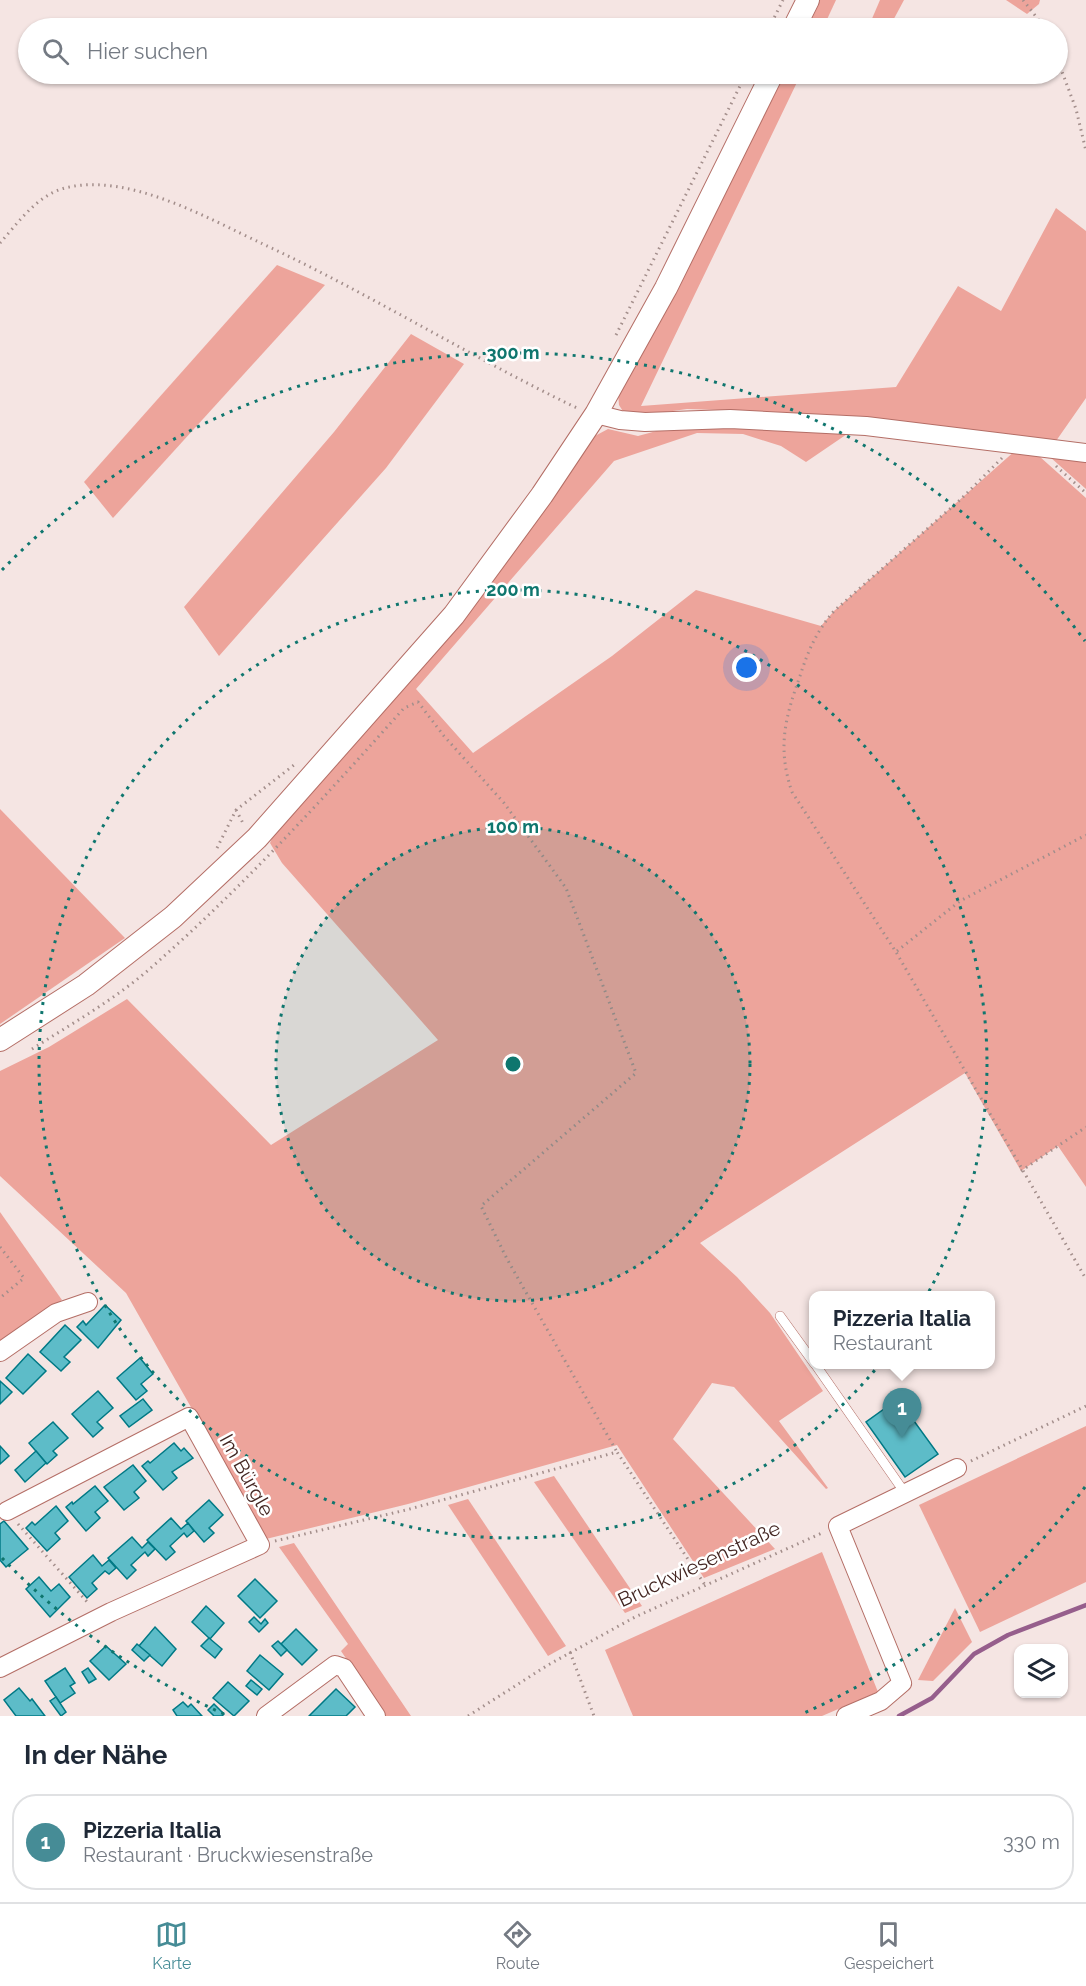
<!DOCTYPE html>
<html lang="de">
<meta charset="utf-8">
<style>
body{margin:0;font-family:Raleway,sans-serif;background:#f6f6f7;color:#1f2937}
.controls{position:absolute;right:18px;bottom:18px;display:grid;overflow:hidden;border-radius:12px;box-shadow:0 2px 4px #0004}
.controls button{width:54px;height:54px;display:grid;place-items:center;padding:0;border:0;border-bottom:2px solid #e0e1e3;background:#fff;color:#1f2937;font:30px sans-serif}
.you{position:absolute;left:747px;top:668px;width:21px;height:21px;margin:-15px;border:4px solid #fff;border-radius:50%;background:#1a73e8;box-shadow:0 0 0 9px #1a73e833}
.badge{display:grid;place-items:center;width:39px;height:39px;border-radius:50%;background:#468c96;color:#fff;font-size:20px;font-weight:700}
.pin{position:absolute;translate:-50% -50px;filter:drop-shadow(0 2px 3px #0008)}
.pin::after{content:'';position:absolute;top:32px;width:21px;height:18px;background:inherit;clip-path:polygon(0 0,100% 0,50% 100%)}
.popup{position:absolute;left:809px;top:1291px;width:186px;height:78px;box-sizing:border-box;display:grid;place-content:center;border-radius:12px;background:#fff;filter:drop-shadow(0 2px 4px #0005);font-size:20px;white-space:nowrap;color:#747a83}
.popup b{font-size:22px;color:#1f2937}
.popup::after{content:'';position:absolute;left:50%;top:100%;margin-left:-12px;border:12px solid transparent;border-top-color:#fff}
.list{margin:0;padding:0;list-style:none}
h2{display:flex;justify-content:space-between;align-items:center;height:78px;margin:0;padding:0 24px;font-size:26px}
h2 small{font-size:20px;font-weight:400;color:#747a83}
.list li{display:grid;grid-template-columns:39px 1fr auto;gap:18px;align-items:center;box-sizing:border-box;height:96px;margin:0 12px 12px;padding:0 12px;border:2px solid #e0e1e3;border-radius:24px}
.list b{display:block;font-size:22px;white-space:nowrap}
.list p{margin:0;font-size:20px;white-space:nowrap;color:#747a83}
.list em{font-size:20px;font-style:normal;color:#747a83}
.icon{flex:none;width:33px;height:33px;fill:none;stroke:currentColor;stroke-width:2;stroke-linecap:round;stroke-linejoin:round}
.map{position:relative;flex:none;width:1086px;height:1716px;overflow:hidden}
.search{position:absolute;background:#fff;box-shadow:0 2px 4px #0004;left:18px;right:18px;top:18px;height:66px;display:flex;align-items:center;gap:15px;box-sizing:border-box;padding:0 21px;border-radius:33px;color:#747a83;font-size:22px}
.sheet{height:186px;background:#fff}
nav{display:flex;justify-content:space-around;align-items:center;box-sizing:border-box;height:84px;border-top:2px solid #e0e1e3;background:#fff;font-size:16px;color:#747a83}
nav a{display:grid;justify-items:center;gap:3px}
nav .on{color:#468c96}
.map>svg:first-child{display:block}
</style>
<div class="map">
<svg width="1086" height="1716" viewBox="0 0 1086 1716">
<rect width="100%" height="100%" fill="#f5e5e3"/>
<g fill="#eda49b">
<polygon points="820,0 836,0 823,28 805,28"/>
<polygon points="880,0 904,0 889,28 868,28"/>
<polygon points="1006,0 1040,0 1039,4 1027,14"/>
<polygon points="782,74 801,74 641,406 896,387 958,286 1001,311 1056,208 1086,231 1086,398 1056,441 873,419 780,412 687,409 637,416 624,413 619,405 618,394"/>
<polygon points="277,265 325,285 113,518 84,482"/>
<polygon points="411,334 464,364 386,468 219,656 184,607 334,432"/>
<polygon points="686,423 853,430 806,462 781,446 743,434 697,433 614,461 416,689 473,753 612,656 696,590 821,626 834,611 1016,450 1039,456 1086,498 1086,1187 1058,1146 1021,1171 965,1073 700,1243 737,1277 770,1313 823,1391 779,1421 828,1488 826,1489 734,1387 712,1383 673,1439 775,1549 704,1578 617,1445 408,1504 266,1539 126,1293 0,1176 0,1071 49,1047 127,999 271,1145 438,1040 282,863 270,843 280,821 593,437 608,429 638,436"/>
<polygon points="1050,457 1086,460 1086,489"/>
<polygon points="0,809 125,938 0,1024"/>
<polygon points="0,1212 62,1300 0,1342"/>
<polygon points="1086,1426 1086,1582 980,1632 919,1505"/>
<polygon points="554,1476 642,1606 625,1613 534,1482"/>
<polygon points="468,1499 566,1646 548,1656 448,1505"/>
<polygon points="294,1543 411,1716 385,1716 341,1651 348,1644 279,1547"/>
<polygon points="822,1552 878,1692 822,1716 633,1716 605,1650"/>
<polygon points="955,1608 972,1642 933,1681 918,1680"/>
</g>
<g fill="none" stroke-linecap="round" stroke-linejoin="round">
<polyline stroke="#965e8c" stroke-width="4.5" points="899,1716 932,1698 974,1654 1008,1635 1086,1605"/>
</g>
<g fill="#5dbcc8" stroke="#007985" stroke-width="1.5">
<polygon points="105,1305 121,1320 98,1348 77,1327 83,1321 86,1325"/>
<polygon points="65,1325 81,1340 64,1357 70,1362 61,1371 40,1352"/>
<polygon points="28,1354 46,1371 23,1394 6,1378"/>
<polygon points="140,1358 153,1374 141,1384 147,1391 136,1400 117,1378"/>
<polygon points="0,1381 12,1392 0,1404"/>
<polygon points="98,1391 113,1408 97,1422 103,1428 93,1437 72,1414"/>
<polygon points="143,1399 152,1410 129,1427 120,1416"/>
<polygon points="898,1399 938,1454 905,1477 866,1422"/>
<polygon points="53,1422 68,1438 53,1451 57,1455 47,1464 29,1443"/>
<polygon points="174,1443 181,1451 184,1448 193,1458 172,1472 177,1478 163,1490 142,1466 148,1461 150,1463"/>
<polygon points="0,1446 9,1456 0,1464"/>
<polygon points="36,1451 46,1463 25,1482 15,1470"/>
<polygon points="133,1465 146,1481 134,1492 139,1498 124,1510 104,1487"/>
<polygon points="95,1486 108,1501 95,1512 100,1518 86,1531 66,1507 72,1502 73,1504"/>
<polygon points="209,1500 223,1515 209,1528 214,1533 204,1542 186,1521"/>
<polygon points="56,1506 68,1521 55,1533 60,1539 47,1551 26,1528 32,1522 35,1525"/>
<polygon points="171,1518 181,1529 188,1523 194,1531 187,1537 184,1533 170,1546 175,1552 166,1560 147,1540"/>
<polygon points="4,1521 28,1549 6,1567 0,1560 0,1524"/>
<polygon points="132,1537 142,1548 148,1542 155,1549 148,1556 145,1552 131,1565 136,1570 127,1579 108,1558"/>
<polygon points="93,1555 102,1566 109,1560 116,1568 109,1574 105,1571 92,1583 97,1589 87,1598 69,1577"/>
<polygon points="39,1577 51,1591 59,1584 70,1597 50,1617 26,1589"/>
<polygon points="255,1579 277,1601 260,1618 238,1596"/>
<polygon points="206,1606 224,1623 210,1639 192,1622"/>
<polygon points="254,1617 261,1624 265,1619 268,1623 259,1632 249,1622"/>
<polygon points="155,1627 176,1649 162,1666 139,1646"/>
<polygon points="296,1629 317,1650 302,1665 281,1644"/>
<polygon points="209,1638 222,1649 215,1658 201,1646"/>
<polygon points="278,1641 287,1650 281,1656 272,1646"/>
<polygon points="137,1644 150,1655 144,1661 132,1650"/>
<polygon points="106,1646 126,1664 109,1680 90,1661"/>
<polygon points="260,1655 283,1674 269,1690 247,1671"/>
<polygon points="65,1668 75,1683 70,1686 75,1693 60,1703 45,1681"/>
<polygon points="88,1668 96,1679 89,1683 82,1672"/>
<polygon points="251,1680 262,1689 257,1695 246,1686"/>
<polygon points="228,1682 249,1701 234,1716 213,1698"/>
<polygon points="19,1688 30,1701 32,1699 45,1716 16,1716 4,1700"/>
<polygon points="336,1689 355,1707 346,1716 309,1716"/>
<polygon points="56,1697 66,1712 61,1716 50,1701"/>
<polygon points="183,1702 188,1707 191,1704 202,1716 177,1716 173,1710"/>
<polygon points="214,1704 224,1714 222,1716 214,1716 208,1710"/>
</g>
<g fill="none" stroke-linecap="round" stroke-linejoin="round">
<g stroke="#b46e66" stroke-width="10">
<g id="service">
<polyline points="780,1316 814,1363"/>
<polyline points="815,1364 905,1493"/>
</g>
</g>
<g stroke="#b46e66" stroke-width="20">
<g id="minor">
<polyline points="596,414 620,420 645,422 730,419 866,426 1086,453"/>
<polyline points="0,1352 56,1313 88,1302"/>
<polyline points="0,1668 111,1612 260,1545 189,1417 7,1511"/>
<polyline points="266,1716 335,1665 344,1668 376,1716"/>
<polyline points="846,1716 881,1701 902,1683 838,1526 957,1468"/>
</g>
</g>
<g stroke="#b46e66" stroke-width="24">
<g id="tertiary">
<polyline points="794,28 808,0"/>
<polyline points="0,1040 86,985 173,917 257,838 454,615 542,495 596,414 666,288 772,74"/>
</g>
</g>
<g stroke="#a38e8b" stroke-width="3" stroke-dasharray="1.5 4.5" stroke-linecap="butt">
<polyline points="1023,0 1045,28"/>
<polyline points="769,28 783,0"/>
<polyline points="1058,61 1076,109 1086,151"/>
<path d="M0 243C18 223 37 195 65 188 128 172 207 218 263 244 370 294 471 357 577 408"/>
<polyline points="616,335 746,74"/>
<path d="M1002 458 961 499 834 611C816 632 808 651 800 676 785 718 777 748 792 792L896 952 1086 1279"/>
<polyline points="1056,466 1086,493"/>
<polyline points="236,810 244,825"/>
<polyline points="217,848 236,810 294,765"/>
<polyline points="897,951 960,901 1086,835"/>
<path d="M32 1049C73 1023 117 998 153 966 243 887 324 798 404 708L418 702 444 736 504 803 566 888 636 1073 481 1206 507 1259 617 1452"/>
<polyline points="1021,1171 1086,1127"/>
<polyline points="0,1247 24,1278 0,1298"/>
<polyline points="971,1461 1086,1406"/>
<polyline points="18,1524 89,1604"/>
<polyline points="275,1541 406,1510 617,1452 705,1585"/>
<polyline points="570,1652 594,1716"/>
<polyline points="468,1716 548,1665 635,1617 822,1533"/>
</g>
<use href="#service" stroke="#fff" stroke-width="9"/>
<use href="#minor" stroke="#fff" stroke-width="18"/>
<use href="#tertiary" stroke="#fff" stroke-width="22"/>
</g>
<circle cx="513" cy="1064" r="237" fill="#0f766e" fill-opacity=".12"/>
<g fill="none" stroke="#0f766e" stroke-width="3" stroke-dasharray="3 6">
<circle cx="513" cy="1064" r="237"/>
<circle cx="513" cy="1064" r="474"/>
<path d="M1085 1487A711 711 0 0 1 802 1714M224 1714A711 711 0 0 1 2 1558M2 570A711 711 0 0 1 1085 641"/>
</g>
<g text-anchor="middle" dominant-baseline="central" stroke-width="5" stroke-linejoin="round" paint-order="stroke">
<g font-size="20" fill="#432622" stroke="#fff">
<text transform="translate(247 1475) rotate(61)">Im Bürgle</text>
<text transform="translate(699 1564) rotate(-25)">Bruckwiesenstraße</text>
</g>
</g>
<circle cx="513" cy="1064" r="9" fill="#0f766e" stroke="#fff" stroke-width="3"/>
<g font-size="18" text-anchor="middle" font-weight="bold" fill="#0f766e" stroke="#fff" stroke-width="5" stroke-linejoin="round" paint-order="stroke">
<text x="513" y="359">300 m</text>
<text x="513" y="596">200 m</text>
<text x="513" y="833">100 m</text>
</g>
</svg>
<div class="controls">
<button><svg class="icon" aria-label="layers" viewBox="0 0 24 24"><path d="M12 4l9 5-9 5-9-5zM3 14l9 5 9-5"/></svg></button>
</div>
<div class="you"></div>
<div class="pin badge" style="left:902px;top:1438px">1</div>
<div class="popup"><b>Pizzeria Italia</b>Restaurant</div>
<div class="search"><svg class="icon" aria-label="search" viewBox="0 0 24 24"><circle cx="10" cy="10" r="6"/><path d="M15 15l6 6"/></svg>Hier suchen</div>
</div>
<section class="sheet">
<h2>In der Nähe<small></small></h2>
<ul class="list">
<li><span class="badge">1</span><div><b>Pizzeria Italia</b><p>Restaurant · Bruckwiesenstraße</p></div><em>330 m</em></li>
</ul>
</section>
<nav>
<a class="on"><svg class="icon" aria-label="map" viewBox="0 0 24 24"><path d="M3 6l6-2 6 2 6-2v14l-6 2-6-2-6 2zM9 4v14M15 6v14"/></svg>Karte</a>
<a><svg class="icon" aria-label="directions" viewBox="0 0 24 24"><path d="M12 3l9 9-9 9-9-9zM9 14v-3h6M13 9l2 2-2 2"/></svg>Route</a>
<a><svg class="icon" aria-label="saved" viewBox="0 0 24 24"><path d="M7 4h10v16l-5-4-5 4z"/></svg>Gespeichert</a>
</nav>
